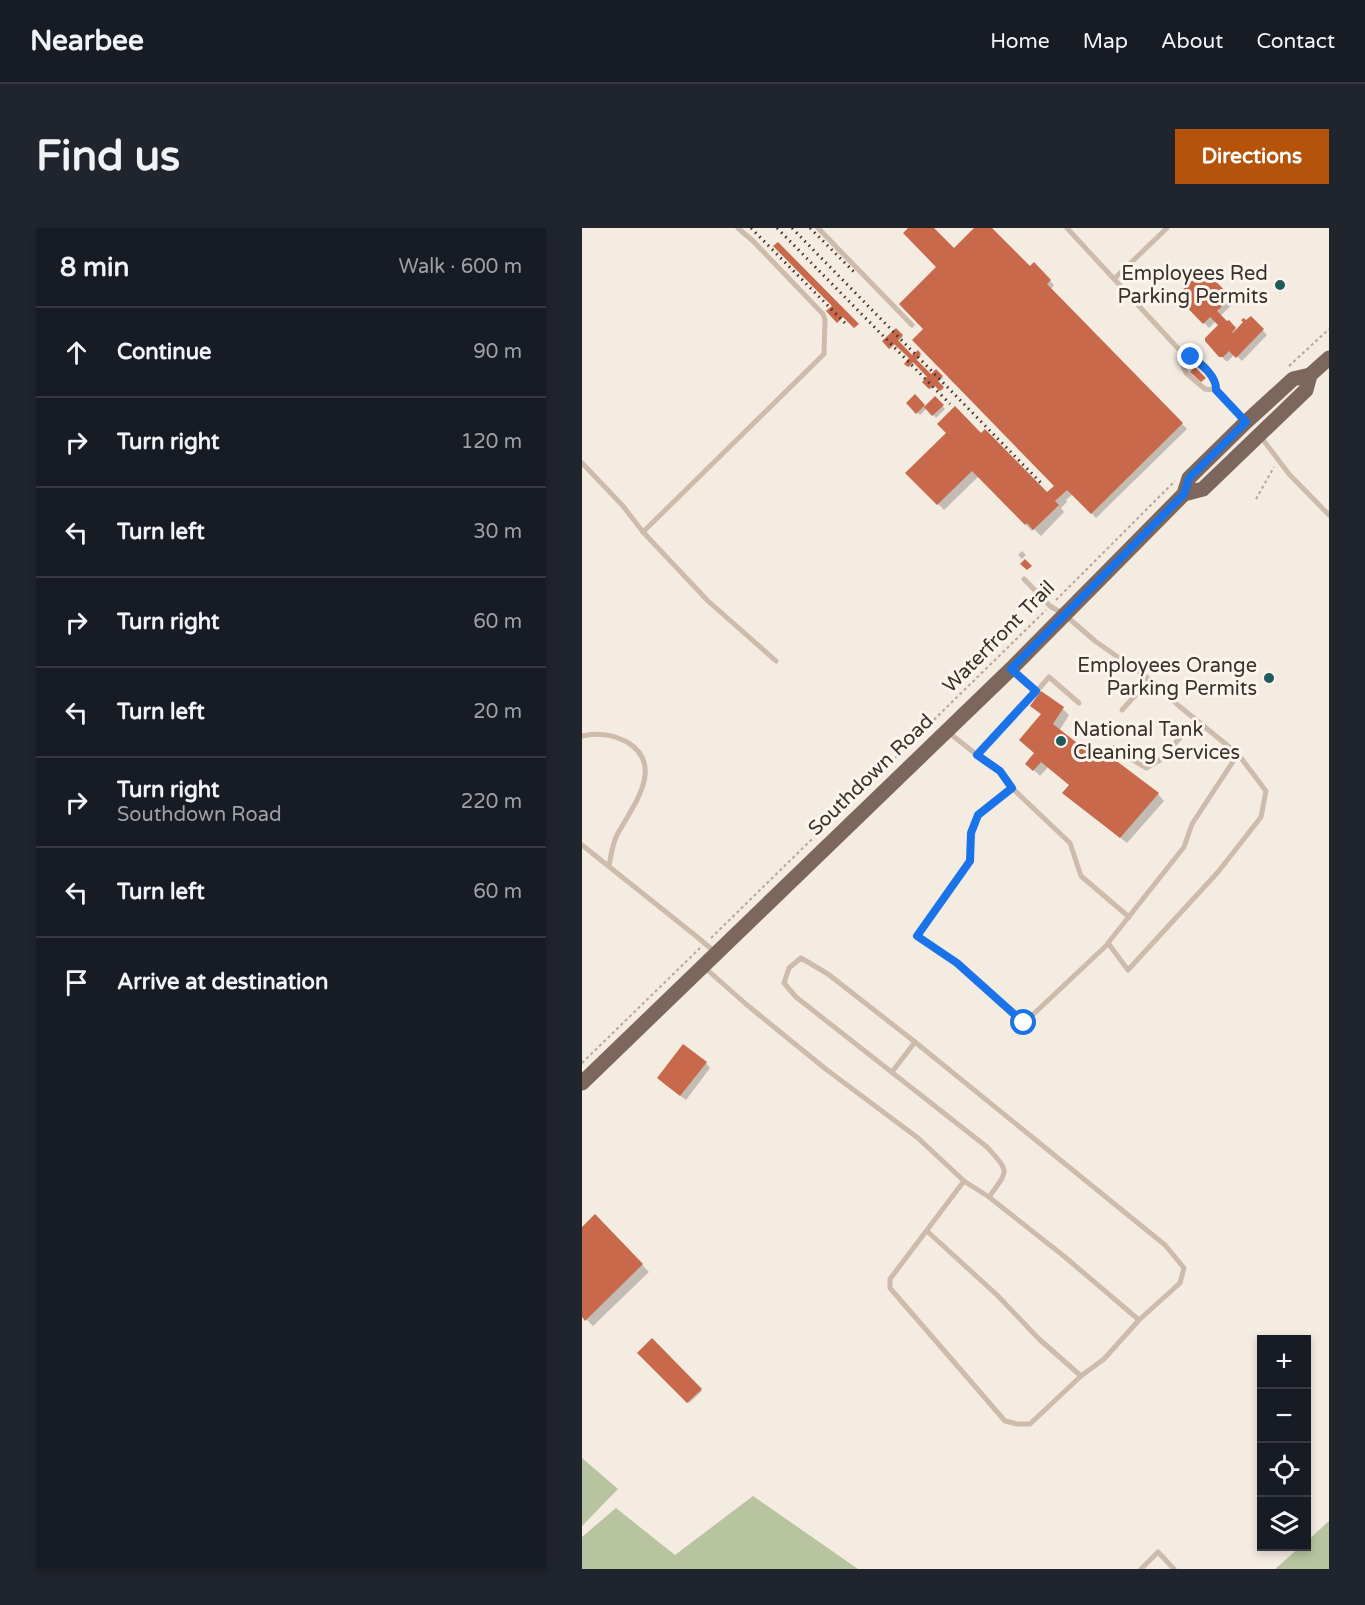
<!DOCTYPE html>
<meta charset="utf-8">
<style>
body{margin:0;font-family:"Varela Round",sans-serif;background:#20242c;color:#f1f3f6}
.controls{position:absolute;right:18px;bottom:18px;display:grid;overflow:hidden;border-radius:0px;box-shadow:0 3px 9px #0003}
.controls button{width:54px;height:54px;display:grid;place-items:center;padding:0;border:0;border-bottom:2px solid #363941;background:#171b24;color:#f1f3f6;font:30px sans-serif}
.stop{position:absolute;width:18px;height:18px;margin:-14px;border:4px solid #1a73e8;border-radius:50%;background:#fff}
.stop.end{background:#1a73e8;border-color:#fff;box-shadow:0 2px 6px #0008}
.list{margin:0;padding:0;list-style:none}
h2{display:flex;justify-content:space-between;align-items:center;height:78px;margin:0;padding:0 24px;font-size:26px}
h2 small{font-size:20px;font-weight:400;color:#9ea1a6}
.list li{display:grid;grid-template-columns:39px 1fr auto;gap:18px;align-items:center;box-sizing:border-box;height:90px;padding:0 24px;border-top:2px solid #363941}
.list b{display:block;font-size:22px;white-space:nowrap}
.list p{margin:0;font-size:20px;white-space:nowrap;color:#9ea1a6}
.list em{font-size:20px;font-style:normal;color:#9ea1a6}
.icon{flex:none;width:33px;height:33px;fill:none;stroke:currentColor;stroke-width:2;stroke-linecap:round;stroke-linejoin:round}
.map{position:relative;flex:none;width:747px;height:1341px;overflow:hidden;border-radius:0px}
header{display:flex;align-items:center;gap:36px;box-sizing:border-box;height:84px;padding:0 30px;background:#171b24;border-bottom:2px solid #363941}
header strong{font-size:28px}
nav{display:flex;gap:33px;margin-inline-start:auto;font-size:21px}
.intro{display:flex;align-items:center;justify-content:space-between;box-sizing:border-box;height:144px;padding:0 36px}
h1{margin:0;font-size:42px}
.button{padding:15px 27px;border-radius:0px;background:#b45309;color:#fff;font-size:21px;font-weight:700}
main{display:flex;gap:36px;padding:0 36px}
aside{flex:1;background:#171b24;border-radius:0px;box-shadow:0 3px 9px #0003}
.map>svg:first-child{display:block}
</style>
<header>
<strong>Nearbee</strong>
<nav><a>Home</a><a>Map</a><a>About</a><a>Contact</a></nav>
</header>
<div class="intro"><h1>Find us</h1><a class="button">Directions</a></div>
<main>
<aside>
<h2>8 min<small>Walk · 600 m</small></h2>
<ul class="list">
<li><svg class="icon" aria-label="ahead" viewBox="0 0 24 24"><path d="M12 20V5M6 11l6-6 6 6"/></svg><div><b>Continue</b></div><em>90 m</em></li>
<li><svg class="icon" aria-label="right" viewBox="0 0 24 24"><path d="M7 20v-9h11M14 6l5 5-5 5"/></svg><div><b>Turn right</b></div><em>120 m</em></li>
<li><svg class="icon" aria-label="left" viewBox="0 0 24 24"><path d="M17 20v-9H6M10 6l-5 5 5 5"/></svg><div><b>Turn left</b></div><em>30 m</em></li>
<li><svg class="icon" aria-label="right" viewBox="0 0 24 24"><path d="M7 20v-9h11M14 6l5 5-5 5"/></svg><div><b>Turn right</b></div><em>60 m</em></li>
<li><svg class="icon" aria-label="left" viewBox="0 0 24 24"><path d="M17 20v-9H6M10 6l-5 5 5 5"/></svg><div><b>Turn left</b></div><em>20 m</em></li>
<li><svg class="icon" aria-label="right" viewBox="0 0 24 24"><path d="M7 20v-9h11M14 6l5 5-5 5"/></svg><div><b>Turn right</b><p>Southdown Road</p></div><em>220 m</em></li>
<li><svg class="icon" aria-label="left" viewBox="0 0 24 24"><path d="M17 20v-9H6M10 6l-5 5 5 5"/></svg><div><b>Turn left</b></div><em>60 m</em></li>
<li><svg class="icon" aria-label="arrive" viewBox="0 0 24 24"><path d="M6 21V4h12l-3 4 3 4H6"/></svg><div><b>Arrive at destination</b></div></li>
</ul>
</aside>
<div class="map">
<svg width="747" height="1341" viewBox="0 0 747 1341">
<rect width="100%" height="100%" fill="#f4ebe1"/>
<g fill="#b8c4a0">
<polygon points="0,1230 36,1261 0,1298"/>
<polygon points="171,1268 276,1341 0,1341 0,1309 34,1280 93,1327"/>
<polygon points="747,1293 747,1341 693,1341 718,1319 724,1318 725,1313"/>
</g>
<g fill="#0003">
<polygon points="328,0 350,0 372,22 394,0 408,0 448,40 456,41 472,57 469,61 605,201 514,290 491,266 484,272 485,274 479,280 482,284 459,308 452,301 450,303 397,248 362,282 325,245 399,207 465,266 479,263 343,101 356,40"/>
<polygon points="622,43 652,75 638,88 643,93 647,94 655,103 669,90 685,107 660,133 653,126 646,133 644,133 639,128 638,97 634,93 627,100 596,68"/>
<polygon points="314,102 321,109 315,114 330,129 336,124 339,128 334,133 349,148 354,143 361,150 355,155 362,161 360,162 354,156 349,161 342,154 348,149 333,134 327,139 327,138 329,130 314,115 309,120 302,113"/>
<polygon points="333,168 344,180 353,170 363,181 354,190 345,180 338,187 326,175"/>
<polygon points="440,323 444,327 440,331 436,327"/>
<polygon points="481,481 487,487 477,503 513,531 576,566 582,573 545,615 489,571 489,558 466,539 458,548 452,542 460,487 456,484"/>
<polygon points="124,835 128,840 104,872 81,855"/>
<polygon points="13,988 67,1044 11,1098 0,1087 0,1001"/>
<polygon points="70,1112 120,1163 107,1175 57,1125"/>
</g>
<g fill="#c8694b">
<polygon points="326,0 352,0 372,20 392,0 410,0 448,38 452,34 469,52 465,56 601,195 509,286 485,262 473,273 477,277 451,302 445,295 443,297 390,243 355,277 323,245 364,205 355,196 373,178 399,205 403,201 465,264 472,258 330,112 341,101 317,76 354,39 321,5"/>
<polygon points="196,14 277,96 272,100 261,89 255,95 244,83 250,78 191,18"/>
<polygon points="622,41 649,69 635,83 645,93 647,92 654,100 650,104 651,105 661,94 659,92 662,90 664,92 669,88 682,101 654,130 647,123 641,129 637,129 623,113 623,110 636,97 628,89 621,96 594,68"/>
<polygon points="314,100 321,107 316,112 330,127 336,122 339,126 334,131 349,146 354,141 361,148 356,153 362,159 358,163 352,157 347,161 340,154 345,149 331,134 326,139 322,136 327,130 312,116 307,121 300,113"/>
<polygon points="613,139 624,150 619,154 608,144"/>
<polygon points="333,166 343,177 334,186 324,175"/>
<polygon points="353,168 362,177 350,188 342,179"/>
<polygon points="443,331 450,338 445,342 438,336"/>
<polygon points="459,463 482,479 471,496 513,529 520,522 577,565 538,610 480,565 487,557 459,534 451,543 443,536 452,525 437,512 459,486 448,478"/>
<polygon points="101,816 125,834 98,868 75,850"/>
<polygon points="13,986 61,1036 3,1093 0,1089 0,999"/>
<polygon points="70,1110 120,1161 105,1175 55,1125"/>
</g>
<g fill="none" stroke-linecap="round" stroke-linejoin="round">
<g stroke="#b9a596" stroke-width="2" stroke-dasharray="3 3" stroke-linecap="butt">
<polyline points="707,138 747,101"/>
<polyline points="674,271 692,239"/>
<polyline points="474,372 593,253"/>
<polyline points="129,710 464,382"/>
<polyline points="0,835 118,720"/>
</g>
<g stroke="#cdbbac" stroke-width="5">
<polyline points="236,0 330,97"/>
<path d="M485 0 603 128C615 129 636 150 634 162L662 192"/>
<polyline points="532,51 585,0"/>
<polyline points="603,128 601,138 604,145 623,161 634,162"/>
<polyline points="679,209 707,246 747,287"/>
<polyline points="0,235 41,278 61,304 126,373 194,433"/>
<polyline points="61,304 242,126 243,92 241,86 171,13 156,0"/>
<polyline points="442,351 468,378 483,387 513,413 563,448 597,478 656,526 684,563 679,589 636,644 546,742 526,715 602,619 610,596 656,526"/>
<polyline points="455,463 467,449 497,475"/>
<polyline points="540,482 567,452"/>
<polyline points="366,504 395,527 455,463 431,442"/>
<path d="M0 508C15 504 32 507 45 514 85 538 49 580 35 607 30 617 29 628 27 638"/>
<polyline points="532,520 564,540 578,532 614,492"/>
<polyline points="395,527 418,543 430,560"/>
<polyline points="0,617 114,708 134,725"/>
<polyline points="527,715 442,795 375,735 335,708 388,632 389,605 396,587 430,560 488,615 499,648 547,689"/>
<polyline points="122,739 165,777 245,842 336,910 382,953 407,969 483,1029 557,1092"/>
<polyline points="310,844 333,814"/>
<path d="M382 953 308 1051V1060L423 1193 435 1196H448L499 1148 522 1131 557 1092 598 1055 602 1040 583 1017 333 814 246 746 219 730 207 740 202 755 214 769 405 919C428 945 427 941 407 969"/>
<polyline points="345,1003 415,1067 457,1111 499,1148"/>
<polyline points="559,1341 576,1324 592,1341"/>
</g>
<g stroke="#7d675c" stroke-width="15">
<polyline points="602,266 621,261 724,162 728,147"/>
<polyline points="0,855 429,441 602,266 607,250 664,194 711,151 728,147 747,130"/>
</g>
<g stroke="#3b302b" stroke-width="3" stroke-dasharray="1.5 4.5" stroke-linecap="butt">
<polyline points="169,0 266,98"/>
<polyline points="195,0 368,176"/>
<polyline points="210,0 461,257"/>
<polyline points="228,0 274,46"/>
</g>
</g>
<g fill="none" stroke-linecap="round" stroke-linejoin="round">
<path stroke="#1a73e8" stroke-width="8" d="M442 795 375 735 335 708 388 633 389 605 396 587 430 560 418 543 395 527 454 463 429 441 602 266 607 250 664 194 634 162C635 149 619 135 609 129"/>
</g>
<g fill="#1f5a5e" stroke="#fbf5ee" stroke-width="2">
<circle cx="698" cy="57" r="6"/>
<circle cx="687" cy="450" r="6"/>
<circle cx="479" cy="513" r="6"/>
</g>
<g text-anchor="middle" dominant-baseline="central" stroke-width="6" stroke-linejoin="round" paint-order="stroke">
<g font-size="20" fill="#3b302b" stroke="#fbf5ee" text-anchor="end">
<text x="686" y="46">Employees Red<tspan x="686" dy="23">Parking Permits</tspan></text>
<text x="675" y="438">Employees Orange<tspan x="675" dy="23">Parking Permits</tspan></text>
<text x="491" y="502" text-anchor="start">National Tank<tspan x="491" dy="23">Cleaning Services</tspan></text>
</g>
<g font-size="20" fill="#3b302b" stroke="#fbf5ee">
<text transform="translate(417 409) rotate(-45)">Waterfront Trail</text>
<text transform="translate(289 547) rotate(-44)">Southdown Road</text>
</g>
</g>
</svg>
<div class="controls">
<button>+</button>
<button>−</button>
<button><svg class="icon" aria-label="locate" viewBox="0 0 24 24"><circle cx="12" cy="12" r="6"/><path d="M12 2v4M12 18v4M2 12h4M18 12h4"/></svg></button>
<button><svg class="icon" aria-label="layers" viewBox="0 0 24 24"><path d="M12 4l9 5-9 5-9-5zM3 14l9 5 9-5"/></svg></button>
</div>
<div class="stop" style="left:442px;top:795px"></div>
<div class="stop end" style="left:609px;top:129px"></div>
</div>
</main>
